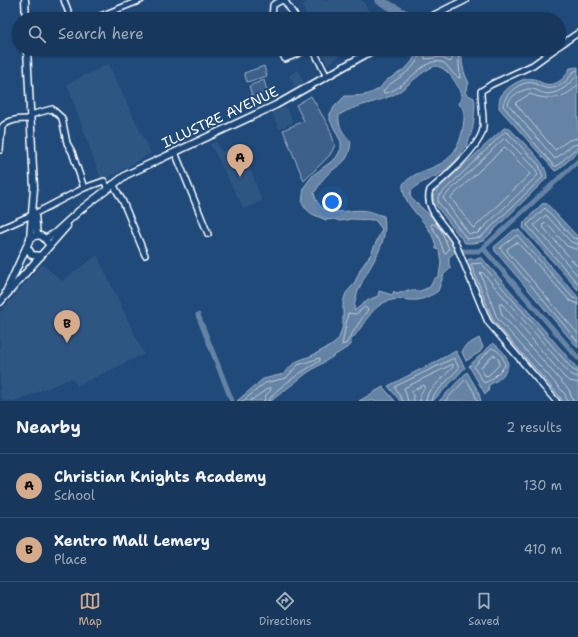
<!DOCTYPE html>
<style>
body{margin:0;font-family:"Shantell Sans",sans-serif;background:#244365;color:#f1f3f6}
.you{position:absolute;left:332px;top:202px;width:14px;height:14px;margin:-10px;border:3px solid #fff;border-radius:50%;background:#1a73e8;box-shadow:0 0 0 6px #1a73e833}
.badge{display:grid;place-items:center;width:26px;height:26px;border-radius:50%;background:#d6ab8b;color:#111;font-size:13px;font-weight:700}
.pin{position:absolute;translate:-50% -33px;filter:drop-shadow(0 1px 2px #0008)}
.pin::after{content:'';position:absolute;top:21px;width:14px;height:12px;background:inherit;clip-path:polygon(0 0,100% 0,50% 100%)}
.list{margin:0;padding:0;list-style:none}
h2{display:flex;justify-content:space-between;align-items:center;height:52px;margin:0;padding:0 16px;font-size:17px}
h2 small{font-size:13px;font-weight:400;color:#9eacbb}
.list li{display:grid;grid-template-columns:26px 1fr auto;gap:12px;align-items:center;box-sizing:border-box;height:64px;padding:0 16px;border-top:1px solid #365272}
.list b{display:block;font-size:15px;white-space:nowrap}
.list p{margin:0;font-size:13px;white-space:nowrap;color:#9eacbb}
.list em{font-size:13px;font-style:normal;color:#9eacbb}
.icon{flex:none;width:22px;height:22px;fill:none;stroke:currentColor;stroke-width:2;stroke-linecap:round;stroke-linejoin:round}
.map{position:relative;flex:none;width:578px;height:401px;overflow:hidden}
.search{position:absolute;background:#17385c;box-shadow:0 1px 3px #0004;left:12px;right:12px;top:12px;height:44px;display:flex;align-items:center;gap:10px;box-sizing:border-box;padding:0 14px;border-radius:22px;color:#9eacbb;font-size:15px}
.sheet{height:180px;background:#17385c}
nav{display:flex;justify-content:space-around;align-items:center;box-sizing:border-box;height:56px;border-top:1px solid #365272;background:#17385c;font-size:11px;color:#9eacbb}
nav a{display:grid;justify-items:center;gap:2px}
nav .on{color:#d6ab8b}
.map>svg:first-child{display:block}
</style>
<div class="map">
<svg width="578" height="401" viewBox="0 0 578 401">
<rect width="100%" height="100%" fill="#1f4a7a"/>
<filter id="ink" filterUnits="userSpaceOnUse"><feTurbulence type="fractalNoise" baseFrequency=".025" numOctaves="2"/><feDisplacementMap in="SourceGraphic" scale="8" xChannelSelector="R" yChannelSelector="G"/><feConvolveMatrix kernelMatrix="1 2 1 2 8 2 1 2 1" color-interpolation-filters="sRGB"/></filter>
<g filter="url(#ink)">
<g fill="#2e5683">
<polygon points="310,0 361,0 364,3 372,17 368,19 307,19 302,5"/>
<polygon points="320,49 335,49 339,57 328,64"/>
<polygon points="108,64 151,153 102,182 67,84"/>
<polygon points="298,70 304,83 295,87 289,75"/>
<polygon points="286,107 293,122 279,129 272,113"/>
<polygon points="216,142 221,152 241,144 262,201 244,209 210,144"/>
<polygon points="97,255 144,354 77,386 72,378 15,401 3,401 0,394 0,313 42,264 62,281"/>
</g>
<g fill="#3c618b" stroke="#9eb0c5">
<polygon points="264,66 267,76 247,82 244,73"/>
<polygon points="264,80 269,98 255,105 249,86"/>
<polygon points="311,96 329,127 335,145 330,155 304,181 283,130 304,121 296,105"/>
</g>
<g fill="#6583a4" stroke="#a3b5c8" fill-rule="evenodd">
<path d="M415 49H462C461 62 463 72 469 83L465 92 466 94 474 98C476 107 474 111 474 119 472 141 460 161 441 173 429 181 418 181 410 193L411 198 444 228 455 252 449 257V265L451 268 444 274 438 291C432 295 424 299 418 300 409 301 401 298 392 300 371 304 364 327 351 340V345L307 373 271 401H237L263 379 284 374 295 362 313 355 334 344 339 338 343 325V302L346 293 354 284 361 268 371 254 382 229 375 220 351 219 340 221 334 219 326 220 312 214 304 207 302 203 304 187 313 175 336 158 341 149V142L330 120V113L332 112 334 107 345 96C351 96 358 96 364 95 369 94 377 91 381 87 383 84 384 82 387 80 398 73 417 65 415 49ZM435 66C448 67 457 84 462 95L459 104 464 110C465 129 459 155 440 164 425 172 416 171 403 184 401 209 434 222 436 249L439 250 441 262 439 276 434 279 430 287 420 291 408 290 397 294 394 291 392 295 379 291 378 296 368 300 354 311C355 275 391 254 384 216 379 215 373 212 368 211 348 207 321 223 314 193 319 187 322 179 327 175 341 162 349 164 351 141 343 133 338 127 339 115 356 104 379 103 397 93 410 85 421 71 435 66Z"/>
<path d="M578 67V152L559 169 555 171 499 108C499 105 499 101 500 98 504 88 523 76 534 79 537 79 539 82 542 83 555 88 565 79 570 68Z"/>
<path d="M504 128H509C520 140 548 162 547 178L483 241 474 243H465L434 203 433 196 438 189Z"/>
<polygon points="546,203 578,237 578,290 523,228 524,222 542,204"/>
<polygon points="514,230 519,230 578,297 578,348 495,251 494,247"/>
<polygon points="482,258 578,369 578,401 559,401 489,322 466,262 469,259"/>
<polygon points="479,338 483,347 480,352 466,361 462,352 465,346"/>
<path d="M493 343C514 358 513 373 489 385L488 392 485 394 469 366Z"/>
<polygon points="456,351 465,368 433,401 400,401 388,386"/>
<polygon points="467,372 478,391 481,401 439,401"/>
<polygon points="383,387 395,401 359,401"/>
</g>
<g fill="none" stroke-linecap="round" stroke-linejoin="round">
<g stroke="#c1cddb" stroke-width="1">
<path d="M419 49C422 70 393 78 383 91L384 93C404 92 422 57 441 62 449 64 452 76 460 78L458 49"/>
<polyline points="424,49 425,59 441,57 450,62 452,60 453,49"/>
<path d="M578 70 573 72C567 83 555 92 542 87 539 86 536 83 533 83 521 80 504 94 503 106L554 166H557L574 150 578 149"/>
<path d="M578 75C570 82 565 90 553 93 537 97 537 82 518 93 513 96 510 98 508 104L555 159 571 146 578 144"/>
<path d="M578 85C563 100 549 101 530 94L515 103 555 150 569 140 578 138"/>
<polygon points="505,132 508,133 539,165 543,177 481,237 467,239 438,202 438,197"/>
<polygon points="505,138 535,168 538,175 478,233 469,234 443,198"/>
<polygon points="505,147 530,174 475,227 473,228 451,198"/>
<path d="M432 224H434L441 230 449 249 446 253H444C441 243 438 235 431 226Z"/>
<polyline points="578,239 573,238 545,208 527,225 578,284"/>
<polyline points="578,244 571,242 546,215 534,225 578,276"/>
<polyline points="578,250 567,246 546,223 542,225 543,227 578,267"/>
<polyline points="578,299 573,298 517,235 500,248 578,342"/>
<polyline points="578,304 570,301 517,242 507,249 507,251 578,334"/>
<path d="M365 307 368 310C365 313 347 341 347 343L342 345 348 313 356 314Z"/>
<path d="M492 348C500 351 504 357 505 366L492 379 484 383 474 367Z"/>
<polygon points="494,355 499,360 499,365 489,375 485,376 481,368"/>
<path d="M243 401 265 383 286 378 298 365 320 358V361C310 367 271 390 269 401"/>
<polyline points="250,401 270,387 271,390 266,395 264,401"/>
<polyline points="403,401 395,388 396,386 454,358 459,368 432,397 431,401"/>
<polyline points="408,401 404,388 453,364 453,367 428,393 426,401"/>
<polyline points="414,401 412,391 424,385 425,387 421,393 420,401"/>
<polyline points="445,401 466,379 474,392 477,401"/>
<polyline points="562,401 560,397 493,320 471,264 481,263 573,370 578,372"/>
<polyline points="567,401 565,394 497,318 480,272 483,273 570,374 578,377"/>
<polyline points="573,401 569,390 502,315 499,304 502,304 565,378 570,381 578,383"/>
</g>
<g stroke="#6583a4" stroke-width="5">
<polyline points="483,248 578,358"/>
<polyline points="456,251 479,251 483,248 578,161"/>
<polyline points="198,315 232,401"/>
</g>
<polyline stroke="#6583a4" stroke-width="9" points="379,0 414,19"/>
<g stroke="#fff" stroke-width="8">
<g id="minor">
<polyline points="64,0 71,19"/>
<polyline points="284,0 297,19"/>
<polyline points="93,19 141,0"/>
<polyline points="272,19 273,5 282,0"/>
<polyline points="559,46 578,33"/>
<polyline points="280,49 285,59 309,49"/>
<polyline points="313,49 327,77"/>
<path d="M555 49 533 65 492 84 481 91C481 104 484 116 483 128 482 145 443 179 430 190 423 209 446 226 455 242L488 322 556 401"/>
<polyline points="30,115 52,109 62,118 67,143 72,152 84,188 104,181 108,188"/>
<path d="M0 150 2 127C9 119 20 119 30 119"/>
<polyline points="175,152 208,234"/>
<polyline points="113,184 123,202 145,255"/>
<polyline points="0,229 34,214 84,188"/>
</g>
</g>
<g stroke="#fff" stroke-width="9">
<g id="major">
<polyline points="25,0 26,19"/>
<polyline points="427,19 465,0"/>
<polyline points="27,49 34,188 30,239"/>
<polyline points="35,215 37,235"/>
<polyline points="45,239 55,233 79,211 126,175 276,105 375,49"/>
<polyline points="27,247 32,255 41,256"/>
<path d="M6 292 30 239C36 234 43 234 47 242"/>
<polyline points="0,302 67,226"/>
</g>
</g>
<use href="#minor" stroke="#1f4a7a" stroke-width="5"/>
<use href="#major" stroke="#1f4a7a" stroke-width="6"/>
</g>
</g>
<g text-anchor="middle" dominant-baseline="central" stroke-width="4" stroke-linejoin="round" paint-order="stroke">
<g font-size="14" fill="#fff" stroke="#1f4a7a">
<text transform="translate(220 117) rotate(-25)">ILLUSTRE AVENUE</text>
</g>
</g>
</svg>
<div class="you"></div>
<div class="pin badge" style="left:240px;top:177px">A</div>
<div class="pin badge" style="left:67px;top:343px">B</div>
<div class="search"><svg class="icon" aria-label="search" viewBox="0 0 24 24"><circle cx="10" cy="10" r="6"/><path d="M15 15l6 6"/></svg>Search here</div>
</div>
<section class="sheet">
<h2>Nearby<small>2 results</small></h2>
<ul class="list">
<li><span class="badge">A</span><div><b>Christian Knights Academy</b><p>School</p></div><em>130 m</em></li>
<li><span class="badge">B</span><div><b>Xentro Mall Lemery</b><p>Place</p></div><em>410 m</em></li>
</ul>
</section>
<nav>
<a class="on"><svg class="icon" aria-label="map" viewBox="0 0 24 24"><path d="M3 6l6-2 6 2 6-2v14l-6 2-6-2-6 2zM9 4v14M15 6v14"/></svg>Map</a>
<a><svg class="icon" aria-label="directions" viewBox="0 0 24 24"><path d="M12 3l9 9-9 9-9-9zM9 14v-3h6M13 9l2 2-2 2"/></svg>Directions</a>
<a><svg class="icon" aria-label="saved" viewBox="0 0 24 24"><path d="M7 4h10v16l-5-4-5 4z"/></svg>Saved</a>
</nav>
